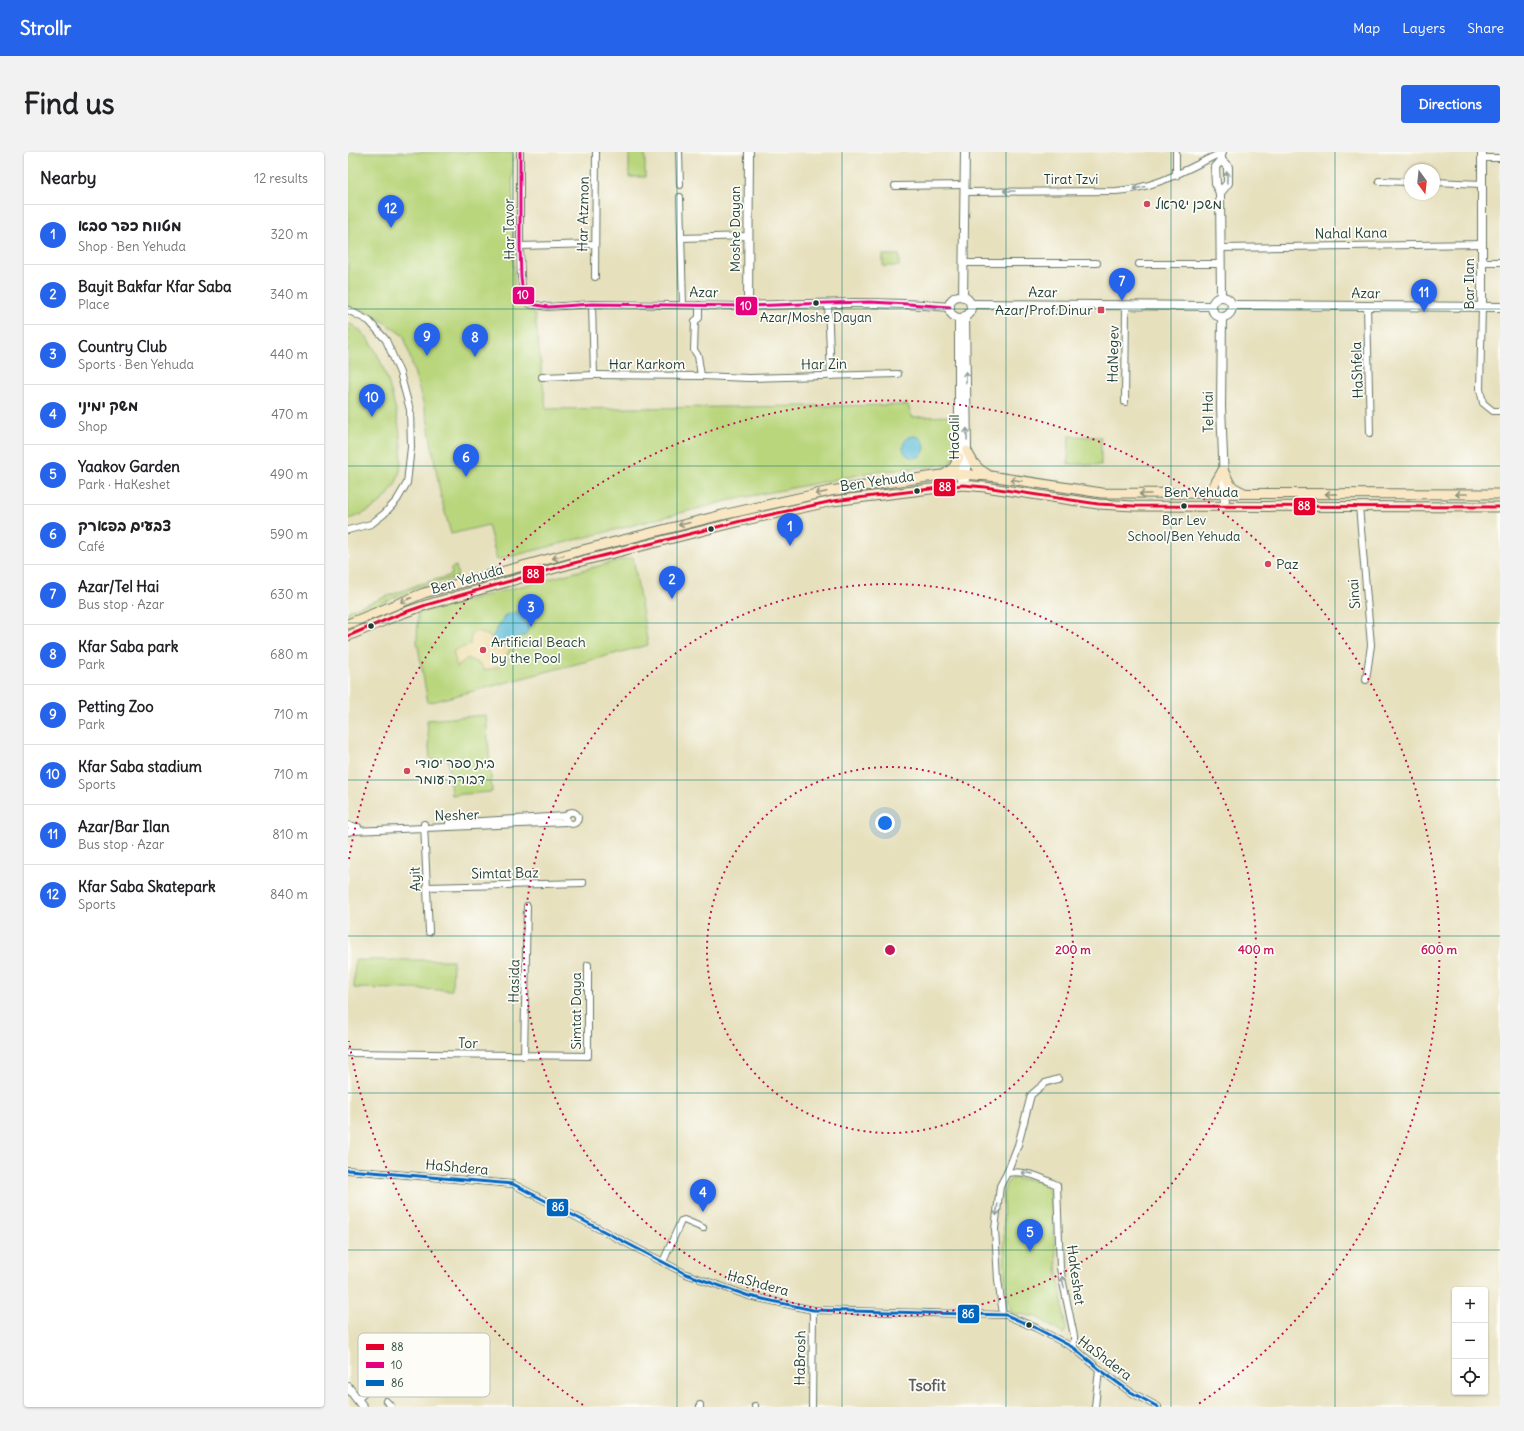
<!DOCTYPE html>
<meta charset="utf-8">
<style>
body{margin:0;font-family:Delius,"Playpen Sans Hebrew",sans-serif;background:#f2f2f2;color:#202124}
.controls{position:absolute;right:12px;bottom:12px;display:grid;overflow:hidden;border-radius:4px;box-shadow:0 1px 3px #0004}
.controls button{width:36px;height:36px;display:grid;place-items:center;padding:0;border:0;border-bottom:1px solid #e0e0e0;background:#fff;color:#202124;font:20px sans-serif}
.compass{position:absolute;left:1056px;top:12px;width:36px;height:36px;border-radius:50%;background:#fff;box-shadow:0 1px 3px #0004;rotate:165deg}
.you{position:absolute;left:537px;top:671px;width:14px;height:14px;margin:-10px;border:3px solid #fff;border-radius:50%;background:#1a73e8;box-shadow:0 0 0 6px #1a73e833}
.badge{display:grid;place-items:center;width:26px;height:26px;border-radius:50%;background:#2563eb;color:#fff;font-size:13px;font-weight:700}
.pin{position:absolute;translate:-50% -33px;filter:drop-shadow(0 1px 2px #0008)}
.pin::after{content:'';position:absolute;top:21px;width:14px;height:12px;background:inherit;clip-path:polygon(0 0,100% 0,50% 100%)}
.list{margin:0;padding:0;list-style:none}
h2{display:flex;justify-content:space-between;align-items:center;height:52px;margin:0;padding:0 16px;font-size:17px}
h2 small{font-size:13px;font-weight:400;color:#757577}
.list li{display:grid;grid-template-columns:26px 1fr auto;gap:12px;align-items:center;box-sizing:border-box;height:60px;padding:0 16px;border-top:1px solid #e0e0e0}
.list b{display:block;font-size:15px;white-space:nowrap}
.list p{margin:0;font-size:13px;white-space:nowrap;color:#757577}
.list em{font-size:13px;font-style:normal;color:#757577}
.icon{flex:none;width:22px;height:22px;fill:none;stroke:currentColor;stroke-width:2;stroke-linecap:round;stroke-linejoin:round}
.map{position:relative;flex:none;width:1152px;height:1255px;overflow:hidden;border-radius:4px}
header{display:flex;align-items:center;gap:24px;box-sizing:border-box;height:56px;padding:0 20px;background:#2563eb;color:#fff}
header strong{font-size:19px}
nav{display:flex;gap:22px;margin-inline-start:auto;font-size:14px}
.intro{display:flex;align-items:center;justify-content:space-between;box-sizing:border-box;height:96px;padding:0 24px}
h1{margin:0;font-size:28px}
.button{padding:10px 18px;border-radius:4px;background:#2563eb;color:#fff;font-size:14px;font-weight:700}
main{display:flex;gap:24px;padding:0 24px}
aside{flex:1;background:#fff;border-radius:4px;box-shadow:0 1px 3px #0004}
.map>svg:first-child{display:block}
</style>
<header>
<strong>Strollr</strong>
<nav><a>Map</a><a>Layers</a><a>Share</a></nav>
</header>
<div class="intro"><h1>Find us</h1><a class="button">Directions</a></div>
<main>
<aside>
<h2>Nearby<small>12 results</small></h2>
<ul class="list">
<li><span class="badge">1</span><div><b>מטווח כפר סבא</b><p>Shop · Ben Yehuda</p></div><em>320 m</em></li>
<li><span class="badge">2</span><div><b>Bayit Bakfar Kfar Saba</b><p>Place</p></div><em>340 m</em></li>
<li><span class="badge">3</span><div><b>Country Club</b><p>Sports · Ben Yehuda</p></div><em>440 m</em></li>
<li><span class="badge">4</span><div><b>משק ימיני</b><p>Shop</p></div><em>470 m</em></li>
<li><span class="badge">5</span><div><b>Yaakov Garden</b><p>Park · HaKeshet</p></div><em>490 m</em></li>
<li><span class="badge">6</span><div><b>צבעים בפארק</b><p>Café</p></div><em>590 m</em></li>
<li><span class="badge">7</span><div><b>Azar/Tel Hai</b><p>Bus stop · Azar</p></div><em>630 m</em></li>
<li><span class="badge">8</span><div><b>Kfar Saba park</b><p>Park</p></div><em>680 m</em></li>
<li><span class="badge">9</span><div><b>Petting Zoo</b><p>Park</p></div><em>710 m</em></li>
<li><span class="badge">10</span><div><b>Kfar Saba stadium</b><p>Sports</p></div><em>710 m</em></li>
<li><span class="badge">11</span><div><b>Azar/Bar Ilan</b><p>Bus stop · Azar</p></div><em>810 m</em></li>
<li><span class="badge">12</span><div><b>Kfar Saba Skatepark</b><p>Sports</p></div><em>840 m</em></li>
</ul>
</aside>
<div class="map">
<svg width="1152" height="1255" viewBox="0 0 1152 1255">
<rect width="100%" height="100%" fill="#fdfcf7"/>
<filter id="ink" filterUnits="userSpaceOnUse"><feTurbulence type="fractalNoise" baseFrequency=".025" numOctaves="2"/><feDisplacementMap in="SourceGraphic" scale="8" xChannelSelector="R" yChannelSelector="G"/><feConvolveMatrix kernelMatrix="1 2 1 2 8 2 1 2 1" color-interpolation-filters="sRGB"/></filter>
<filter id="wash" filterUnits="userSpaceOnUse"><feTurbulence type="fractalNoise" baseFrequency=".012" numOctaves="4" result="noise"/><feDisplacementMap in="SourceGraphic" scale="16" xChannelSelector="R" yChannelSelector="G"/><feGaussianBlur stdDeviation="0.9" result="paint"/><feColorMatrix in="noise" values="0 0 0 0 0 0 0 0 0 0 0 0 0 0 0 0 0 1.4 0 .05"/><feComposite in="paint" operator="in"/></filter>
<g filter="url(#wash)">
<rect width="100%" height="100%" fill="#e6e0bd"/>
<g fill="#b9d67d" stroke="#6c8a58">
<polygon points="0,0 164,0 166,136 169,149 187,163 198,257 560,253 564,265 610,264 609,304 599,313 526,320 383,348 149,408 140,373 103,382 93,346 79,265 56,184 24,162 0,154"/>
<rect x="281" y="0" width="16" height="25"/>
<rect x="535" y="103" width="16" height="11"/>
<path d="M0 171C11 176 20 185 26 196 42 223 61 296 50 326 41 348 22 361 0 367Z"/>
<polygon points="721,284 753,285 753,313 720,312"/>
<polygon points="285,405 300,493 80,551 69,489 70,461"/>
<polygon points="108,414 110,425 72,435 0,465 0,459 72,432 104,423 103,416"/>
<polygon points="138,563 144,640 103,643 100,606 82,608 79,568"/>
<polygon points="7,808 105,808 104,838 6,836"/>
<path d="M665 1026 688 1029 699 1035 702 1042 710 1122 718 1178 715 1182 689 1165 663 1161 657 1128 655 1044C656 1037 658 1029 665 1026Z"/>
</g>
<path fill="#eeda9e" stroke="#868c69" d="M129 479 150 488 162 497C153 512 154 516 136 518L132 512 119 506 109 515 105 499 122 493 123 482Z"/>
<g fill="#58b9d6" stroke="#3c7b85">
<circle cx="566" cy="295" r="11"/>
<polygon points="171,459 180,472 181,476 177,484 165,486 160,495 143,487 157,463"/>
</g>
</g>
<g filter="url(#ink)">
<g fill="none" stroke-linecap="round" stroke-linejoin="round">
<g stroke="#657664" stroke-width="8">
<g id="minor">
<polyline points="172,0 172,94 173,125 175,143 182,152 200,155 244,152 400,154"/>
<polyline points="331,0 332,33"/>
<polyline points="1134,6 1152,6"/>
<polyline points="828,24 828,0"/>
<polyline points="1031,29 1062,30"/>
<polyline points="1086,30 1134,32"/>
<polyline points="547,34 617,33"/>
<path d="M617 40 768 39C810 36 838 17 875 0"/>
<polyline points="332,45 335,153"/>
<polyline points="333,86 400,84"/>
<polyline points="172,94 247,92"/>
<polyline points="872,96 1134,92"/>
<polyline points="1134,110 1152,110"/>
<polyline points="616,111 749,111"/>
<polyline points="791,112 872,112"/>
<polyline points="247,125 248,0"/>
<polyline points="480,151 483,224"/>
<polyline points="351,153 351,166 347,169 346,198 350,204 353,224"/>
<polyline points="1019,154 1022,281"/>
<polyline points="1134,155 1132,237 1135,251 1145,259 1152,259"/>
<polyline points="0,158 21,169 38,188 52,221 62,258 63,295 59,331 49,348 36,362 23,372 0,378"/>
<polyline points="246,223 353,224 400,226"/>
<polyline points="194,225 246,223 244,152"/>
<polyline points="402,226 550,222"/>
<polyline points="777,250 778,154"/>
<polyline points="1011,354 1023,493 1018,528"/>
<circle cx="224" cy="666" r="6"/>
<polyline points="101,671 218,664"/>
<polyline points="76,672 81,780"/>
<polyline points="0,673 4,675 10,675"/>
<polyline points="0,680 4,679 219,670"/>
<polyline points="79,735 235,731"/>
<polyline points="0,901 240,904 240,813"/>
<polyline points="176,904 179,754"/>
<polyline points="0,1018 165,1032 338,1122 401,1144 465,1158 658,1163 688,1176 726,1196 751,1217 781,1239 810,1255"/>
<path d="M659 1021C677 1018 692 1025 709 1033L712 1116 726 1184V1196"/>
<polyline points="315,1110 333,1069 336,1068 355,1076"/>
<polyline points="655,1162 650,1128 647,1077 652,1034 659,1021 670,993 683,943 697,931 710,927"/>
<polyline points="9,1248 29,1229"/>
<polyline points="38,1249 43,1254 42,1255"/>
<polyline points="352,1255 352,1253"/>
<polyline points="407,1255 407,1254"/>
<polyline points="464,1255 465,1158"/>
<polyline points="747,1255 751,1217"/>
</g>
</g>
<g stroke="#657664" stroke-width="10">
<g id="tertiary">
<path d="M401 0 400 154C467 151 534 149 602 155"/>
<polyline points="1134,0 1134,155"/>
<polyline points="872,41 880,31 880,15 873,8"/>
<circle cx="612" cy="155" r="11"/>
<circle cx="874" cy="155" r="10"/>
<polyline points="615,145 617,0"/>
<polyline points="873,145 872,41 868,32 867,15 873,8 873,0"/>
<polyline points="623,152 864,154"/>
<polyline points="885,153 1152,155"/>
<polyline points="874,165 873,254 877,354"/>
<polyline points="611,166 611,322 613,327"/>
<polyline points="615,333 619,322 619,299 617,164"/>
<polyline points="0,1235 15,1255"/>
</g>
</g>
<g stroke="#657664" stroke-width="11">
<g id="secondary">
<path d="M619 299C624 309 628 317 639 322"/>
<polyline points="875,318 883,334 896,341"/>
<polyline points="596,323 606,315 611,305"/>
<polyline points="855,342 865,335 875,318"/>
<polyline points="0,472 76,441 219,402 374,363 482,339 594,323 611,322 642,324 754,341 1152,342"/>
<polyline points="0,484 52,462 78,453 222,412 393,369 485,349 615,333 637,335 750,352 786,354 1152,355"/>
</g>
</g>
<use href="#minor" stroke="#fff" stroke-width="6"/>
<use href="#tertiary" stroke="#fff" stroke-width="8"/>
<use href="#secondary" stroke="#f9e7c3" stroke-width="9"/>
<g stroke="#fdfcf7" stroke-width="6">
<polyline id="bus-1" points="0,484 52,462 78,453 222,412 393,369 485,349 615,333 637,335 750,352 786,354 1152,355"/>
</g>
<g stroke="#fdfcf7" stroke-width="6">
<polyline id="bus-2" points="172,0 172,94 173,125 175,143 182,152 200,155 244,152 400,154 480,151 522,150 560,152 602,155"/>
</g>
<g stroke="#fdfcf7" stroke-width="6">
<polyline id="bus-3" points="0,1018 165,1032 338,1122 401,1144 465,1158 658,1163 688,1176 726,1196 751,1217 781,1239 810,1255"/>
</g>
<use href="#bus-1" stroke="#e4002b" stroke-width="3"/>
<use href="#bus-2" stroke="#e5007d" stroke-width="3"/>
<use href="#bus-3" stroke="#0065bd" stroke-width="3"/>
</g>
<defs><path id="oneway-shaft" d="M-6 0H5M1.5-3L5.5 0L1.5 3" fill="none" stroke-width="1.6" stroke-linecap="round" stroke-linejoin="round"/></defs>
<g stroke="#8f9e9a">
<use href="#oneway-shaft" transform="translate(879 25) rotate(-89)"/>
<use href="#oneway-shaft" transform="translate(791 36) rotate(168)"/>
<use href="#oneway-shaft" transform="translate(661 39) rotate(180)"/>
<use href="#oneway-shaft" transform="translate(618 225) rotate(-90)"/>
<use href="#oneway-shaft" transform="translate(619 282) rotate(-91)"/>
<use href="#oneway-shaft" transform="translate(679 1021) rotate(-172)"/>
<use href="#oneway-shaft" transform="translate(649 1058) rotate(97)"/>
<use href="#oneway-shaft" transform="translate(715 1130) rotate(-101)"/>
</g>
<g stroke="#8c927c">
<use href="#oneway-shaft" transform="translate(668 328) rotate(-171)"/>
<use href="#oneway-shaft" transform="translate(473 341) rotate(168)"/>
<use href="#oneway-shaft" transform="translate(797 342) rotate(-180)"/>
<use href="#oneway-shaft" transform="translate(983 342) rotate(-180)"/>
<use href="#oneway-shaft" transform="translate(1113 342) rotate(180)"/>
<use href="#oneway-shaft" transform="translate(336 372) rotate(166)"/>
<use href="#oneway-shaft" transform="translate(210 405) rotate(165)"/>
<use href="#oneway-shaft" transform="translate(58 448) rotate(159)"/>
</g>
</g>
<path fill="none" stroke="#0f766e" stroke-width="1" stroke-opacity="0.55" d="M165 0V1255M329 0V1255M494 0V1255M658 0V1255M823 0V1255M987 0V1255M0 157H1152M0 314H1152M0 471H1152M0 628H1152M0 784H1152M0 941H1152M0 1098H1152"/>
<g fill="none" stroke="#c2185b" stroke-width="2" stroke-dasharray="2 4">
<circle cx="542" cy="798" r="183"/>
<circle cx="542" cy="798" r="366"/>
<path d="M235 1253A549 549 0 0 1 1 889M1 707A549 549 0 1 1 849 1253"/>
</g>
<g fill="#d1495b" stroke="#fdfcf7" stroke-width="1.5">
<circle cx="799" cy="52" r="4"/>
<rect x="749" y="154" width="8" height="8" rx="2"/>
<circle cx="920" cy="412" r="4"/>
<circle cx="135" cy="498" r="4"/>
<circle cx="59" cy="619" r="4"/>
</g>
<g fill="#1f3d34" stroke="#fdfcf7" stroke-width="1.5">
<circle cx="468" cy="151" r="3.5"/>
<circle cx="569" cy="339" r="3.5"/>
<circle cx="836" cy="354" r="3.5"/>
<circle cx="363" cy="377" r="3.5"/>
<circle cx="23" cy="474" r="3.5"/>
<circle cx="681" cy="1173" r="3.5"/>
</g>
<g text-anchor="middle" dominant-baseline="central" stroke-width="3.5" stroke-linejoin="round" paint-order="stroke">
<g font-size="13" fill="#1f3d34" stroke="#fdfcf7">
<text x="468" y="165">Azar/Moshe Dayan</text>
<text x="836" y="368">Bar Lev<tspan x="836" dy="16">School/Ben Yehuda</tspan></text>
</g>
<g font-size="14" fill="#1f3d34" stroke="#fdfcf7">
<text x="723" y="27">Tirat Tzvi</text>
<text transform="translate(235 62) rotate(-89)">Har Atzmon</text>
<text transform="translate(161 77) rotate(-91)">Har Tavor</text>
<text transform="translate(387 77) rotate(-90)">Moshe Dayan</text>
<text transform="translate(1003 81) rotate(-1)">Nahal Kana</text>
<text transform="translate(1121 132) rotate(-90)">Bar Ilan</text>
<text transform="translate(356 140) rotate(1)">Azar</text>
<text transform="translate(695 140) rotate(1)">Azar</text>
<text transform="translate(1018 141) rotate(1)">Azar</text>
<text transform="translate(765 202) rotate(-89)">HaNegev</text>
<text x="299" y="212">Har Karkom</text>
<text transform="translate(476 212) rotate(-1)">Har Zin</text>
<text transform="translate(1009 218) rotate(-92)">HaShfela</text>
<text transform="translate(860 260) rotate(-91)">Tel Hai</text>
<text transform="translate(606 285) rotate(-90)">HaGalil</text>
<text transform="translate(529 329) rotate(-8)">Ben Yehuda</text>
<text x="853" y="340">Ben Yehuda</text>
<text transform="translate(119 427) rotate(-16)">Ben Yehuda</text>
<text transform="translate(1006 442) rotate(-95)">Sinai</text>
<text transform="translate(109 663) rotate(-2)">Nesher</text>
<text transform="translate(157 721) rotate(-1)">Simtat Baz</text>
<text transform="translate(67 727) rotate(-92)">Ayit</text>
<text transform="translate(166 829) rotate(-89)">Hasida</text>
<text transform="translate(228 859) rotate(-90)">Simtat Daya</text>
<text transform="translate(120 891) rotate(1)">Tor</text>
<text transform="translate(109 1015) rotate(5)">HaShdera</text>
<text transform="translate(728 1123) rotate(82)">HaKeshet</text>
<text transform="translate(410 1131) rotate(15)">HaShdera</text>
<text transform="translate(452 1206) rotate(-89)">HaBrosh</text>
<text transform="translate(757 1206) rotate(37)">HaShdera</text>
</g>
<g font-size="14" fill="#1f3d34" stroke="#fdfcf7" text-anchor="start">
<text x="807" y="52">משכן ישראל</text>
<text x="745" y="158" text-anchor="end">Azar/Prof.Dinur</text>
<text x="928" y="412">Paz</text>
<text x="143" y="490">Artificial Beach<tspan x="143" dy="16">by the Pool</tspan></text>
<text x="67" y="611">בית ספר יסודי<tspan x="67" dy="16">דבורה עומר</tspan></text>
</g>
<g font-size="16" font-weight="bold" fill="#5e5e5e" stroke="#fdfcf7">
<text x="579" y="1233">Tsofit</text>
</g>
</g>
<rect x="10" y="1181" width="132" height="64" rx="6" fill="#fdfcf7" stroke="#bac3bc" stroke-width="1"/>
<rect x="18" y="1192" width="18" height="6" fill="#e4002b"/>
<rect x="18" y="1210" width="18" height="6" fill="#e5007d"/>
<rect x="18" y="1228" width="18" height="6" fill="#0065bd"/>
<g font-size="11" fill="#1f3d34">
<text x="43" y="1199">88</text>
<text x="43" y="1217">10</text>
<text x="43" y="1235">86</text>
</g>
<circle cx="542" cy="798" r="6" fill="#c2185b" stroke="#fdfcf7" stroke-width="2"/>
<g font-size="12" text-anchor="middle" font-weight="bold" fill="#c2185b" stroke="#fdfcf7" stroke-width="3.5" stroke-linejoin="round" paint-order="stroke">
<text x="725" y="802">200 m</text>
<text x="908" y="802">400 m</text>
<text x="1091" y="802">600 m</text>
</g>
<g stroke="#fdfcf7" stroke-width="1.5">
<rect x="164" y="134" width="23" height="19" rx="4" fill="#e5007d"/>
<rect x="387" y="144" width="23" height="20" rx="4" fill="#e5007d"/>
<rect x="585" y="326" width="23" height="19" rx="4" fill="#e4002b"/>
<rect x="945" y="345" width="23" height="19" rx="4" fill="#e4002b"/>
<rect x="174" y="413" width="23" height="19" rx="4" fill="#e4002b"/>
<rect x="198" y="1046" width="23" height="19" rx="4" fill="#0065bd"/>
<rect x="609" y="1152" width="23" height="20" rx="4" fill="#0065bd"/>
</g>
<g font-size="11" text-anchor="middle" font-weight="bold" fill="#fff">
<text x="175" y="147">10</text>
<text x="398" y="158">10</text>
<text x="597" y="339">88</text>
<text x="956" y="358">88</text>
<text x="185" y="426">88</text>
<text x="210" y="1059">86</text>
<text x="620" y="1166">86</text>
</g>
</svg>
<div class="controls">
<button>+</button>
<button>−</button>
<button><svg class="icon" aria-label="locate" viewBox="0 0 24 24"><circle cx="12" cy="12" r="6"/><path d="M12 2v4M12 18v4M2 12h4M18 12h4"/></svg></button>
</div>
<svg class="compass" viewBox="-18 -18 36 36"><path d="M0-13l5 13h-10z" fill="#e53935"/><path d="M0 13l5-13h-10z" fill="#757577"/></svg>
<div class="you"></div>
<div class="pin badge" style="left:442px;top:394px">1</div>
<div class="pin badge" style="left:324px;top:447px">2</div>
<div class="pin badge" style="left:183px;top:475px">3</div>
<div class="pin badge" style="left:355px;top:1060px">4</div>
<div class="pin badge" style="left:682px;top:1100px">5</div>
<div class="pin badge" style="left:118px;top:325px">6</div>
<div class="pin badge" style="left:774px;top:149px">7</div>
<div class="pin badge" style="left:127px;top:205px">8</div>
<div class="pin badge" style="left:79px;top:204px">9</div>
<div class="pin badge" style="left:24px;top:265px">10</div>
<div class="pin badge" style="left:1076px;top:160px">11</div>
<div class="pin badge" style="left:43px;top:76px">12</div>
</div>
</main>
